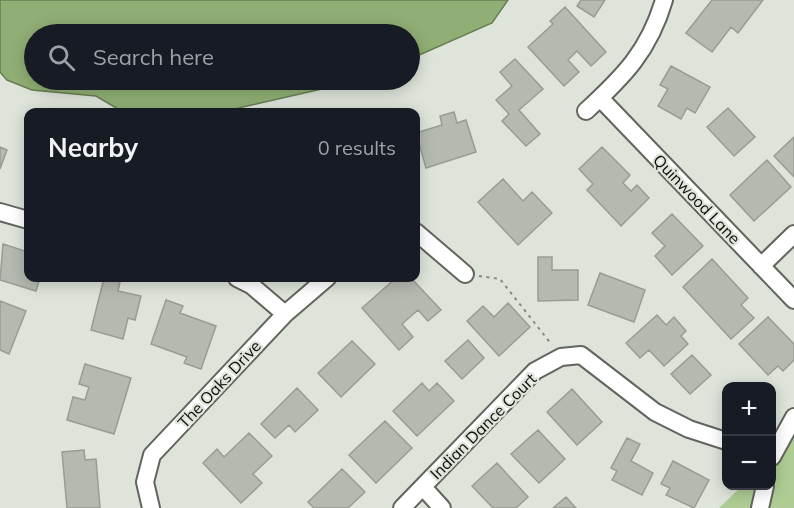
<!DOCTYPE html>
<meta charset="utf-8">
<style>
body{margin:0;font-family:Mulish,sans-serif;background:#242831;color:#f1f3f6}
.controls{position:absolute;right:18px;bottom:18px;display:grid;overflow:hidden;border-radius:12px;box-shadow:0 3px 15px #0003}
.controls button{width:54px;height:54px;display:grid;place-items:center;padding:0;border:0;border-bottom:2px solid #363941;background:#171b24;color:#f1f3f6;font:30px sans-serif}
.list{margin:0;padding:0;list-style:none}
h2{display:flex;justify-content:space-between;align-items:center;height:78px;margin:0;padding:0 24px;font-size:26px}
h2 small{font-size:20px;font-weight:400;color:#9ea1a6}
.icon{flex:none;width:33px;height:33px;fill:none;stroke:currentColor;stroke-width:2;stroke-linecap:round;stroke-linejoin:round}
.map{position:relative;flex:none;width:794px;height:508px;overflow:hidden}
.search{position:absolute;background:#171b24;box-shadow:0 3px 15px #0003;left:24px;top:24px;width:396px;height:66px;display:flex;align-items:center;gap:15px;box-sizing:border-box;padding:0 21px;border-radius:33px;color:#9ea1a6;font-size:22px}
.panel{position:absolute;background:#171b24;box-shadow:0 3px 15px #0003;left:24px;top:108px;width:396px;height:174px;border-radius:12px}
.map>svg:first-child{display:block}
.green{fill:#aecc94}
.water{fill:#90af74;stroke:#687e54;stroke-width:1.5}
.building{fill:#b5bab1;stroke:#989d94;stroke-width:1.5}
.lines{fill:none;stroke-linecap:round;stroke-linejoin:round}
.minor-casing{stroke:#61655d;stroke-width:20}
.path{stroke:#858982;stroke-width:2;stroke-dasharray:3 4.5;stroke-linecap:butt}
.minor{stroke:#fff;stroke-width:16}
.labels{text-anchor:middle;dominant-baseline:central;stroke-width:4.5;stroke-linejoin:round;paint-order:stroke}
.street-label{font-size:16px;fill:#0b0c09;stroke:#dee4da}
</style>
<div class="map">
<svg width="794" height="508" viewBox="0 0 794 508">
<rect width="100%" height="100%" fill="#dee4da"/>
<path class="green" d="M 794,436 L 794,508 L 719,508 L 742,486 L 772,486 L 772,458 Z"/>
<path class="water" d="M 0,0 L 508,0 L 492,23 L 410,59 L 410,34 L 34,34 L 34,80 L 361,80 L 221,112 L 123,112 L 96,96 L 32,90 L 7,80 L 0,72 Z"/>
<path class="building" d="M 581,0 L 605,0 L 594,17 L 577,6 Z
M 712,0 L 763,0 L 738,33 L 731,27 L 712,52 L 686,33 Z
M 565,7 L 606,52 L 591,66 L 577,51 L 568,60 L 579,72 L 564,86 L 528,47 L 553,24 L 550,21 Z
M 515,59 L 543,89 L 519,110 L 540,134 L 526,146 L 502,121 L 509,114 L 496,100 L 512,86 L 500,72 Z
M 671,66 L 710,87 L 695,113 L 687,108 L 681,119 L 658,106 L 668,89 L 660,85 Z
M 728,108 L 755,137 L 734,156 L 707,127 Z
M 454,112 L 457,123 L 466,120 L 476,152 L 426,168 L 416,133 L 442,125 L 440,116 Z
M 794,137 L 794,177 L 774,156 Z
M 0,147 L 7,150 L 0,169 Z
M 602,147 L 630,175 L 623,183 L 631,191 L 637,185 L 649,198 L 621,226 L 587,190 L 593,184 L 579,169 Z
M 767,160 L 791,187 L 754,221 L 730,195 Z
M 503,179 L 523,201 L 532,192 L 552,213 L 518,245 L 478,202 Z
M 672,214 L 703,246 L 672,275 L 655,256 L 665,246 L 652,233 Z
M 3,244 L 28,252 L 28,278 L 40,278 L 36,291 L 0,280 Z
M 538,257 L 552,257 L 552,270 L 578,270 L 578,300 L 538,301 Z
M 712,259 L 748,298 L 741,305 L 754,318 L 731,339 L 683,287 Z
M 600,273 L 645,290 L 634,322 L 588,305 Z
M 104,278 L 120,282 L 118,291 L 141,296 L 135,320 L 128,318 L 123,339 L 91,330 Z
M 396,278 L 411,278 L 441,310 L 428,321 L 418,310 L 402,324 L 413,337 L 399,350 L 362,308 Z
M 166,300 L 183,306 L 180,313 L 216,326 L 201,369 L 184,363 L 187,357 L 151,344 Z
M 0,301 L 26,311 L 9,354 L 0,350 Z
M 508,303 L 530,327 L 499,356 L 467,321 L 483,306 L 494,317 Z
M 657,315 L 666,325 L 674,317 L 686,331 L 681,336 L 688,344 L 664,366 L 649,350 L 640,358 L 626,343 Z
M 768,317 L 794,344 L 794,360 L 783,371 L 778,366 L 768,375 L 739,344 Z
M 468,340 L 484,358 L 462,379 L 445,361 Z
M 352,341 L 375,364 L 341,397 L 318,373 Z
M 692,355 L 711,375 L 690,394 L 671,374 Z
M 85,364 L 131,378 L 114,434 L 67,420 L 73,397 L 85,400 L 89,387 L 79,384 Z
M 422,383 L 429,391 L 437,383 L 454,401 L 417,436 L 393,411 Z
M 297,388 L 318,410 L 295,432 L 289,425 L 275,438 L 261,424 Z
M 572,389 L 602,422 L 577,445 L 547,412 Z
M 385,421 L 412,448 L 376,483 L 349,455 Z
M 538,430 L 565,459 L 539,483 L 511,454 Z
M 249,433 L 272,456 L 253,474 L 262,483 L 241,503 L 203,463 L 217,449 L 224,457 Z
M 627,438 L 640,444 L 631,461 L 653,473 L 642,495 L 612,480 L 617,471 L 611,468 Z
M 84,450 L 85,460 L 96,459 L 100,508 L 67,508 L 62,452 Z
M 673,461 L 709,480 L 694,508 L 666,495 L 670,488 L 661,484 Z
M 497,463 L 528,497 L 516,508 L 493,508 L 472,486 Z
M 342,469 L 365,492 L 348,508 L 314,508 L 308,502 Z
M 566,497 L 576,508 L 553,508 Z"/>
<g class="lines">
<defs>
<path id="minor" d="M 600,98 L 794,300
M 586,111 C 624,76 649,51 664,0
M 0,212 L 28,220
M 416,232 L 465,274
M 761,266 L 794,234
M 237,278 L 251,285 L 285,314
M 772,457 L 794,417
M 423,487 L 442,508
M 151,508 L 145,482 L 152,455 L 285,314 L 327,278
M 402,508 L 535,371 L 561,357 L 581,355 L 655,412 L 689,429 L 726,441
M 760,508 L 765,486"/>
</defs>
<use href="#minor" class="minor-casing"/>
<path class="path" d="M 479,276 L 500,279 L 552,345"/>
<use href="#minor" class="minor"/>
</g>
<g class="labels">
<g class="street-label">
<text transform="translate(697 199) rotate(46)">Quinwood Lane</text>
<text transform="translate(219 384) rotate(-47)">The Oaks Drive</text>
<text transform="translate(483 426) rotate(-45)">Indian Dance Court</text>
</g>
</g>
</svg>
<div class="controls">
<button>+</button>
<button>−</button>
</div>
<div class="search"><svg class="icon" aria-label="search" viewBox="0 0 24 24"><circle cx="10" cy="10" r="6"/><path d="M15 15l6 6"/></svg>Search here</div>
<section class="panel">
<h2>Nearby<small>0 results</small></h2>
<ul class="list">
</ul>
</section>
</div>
